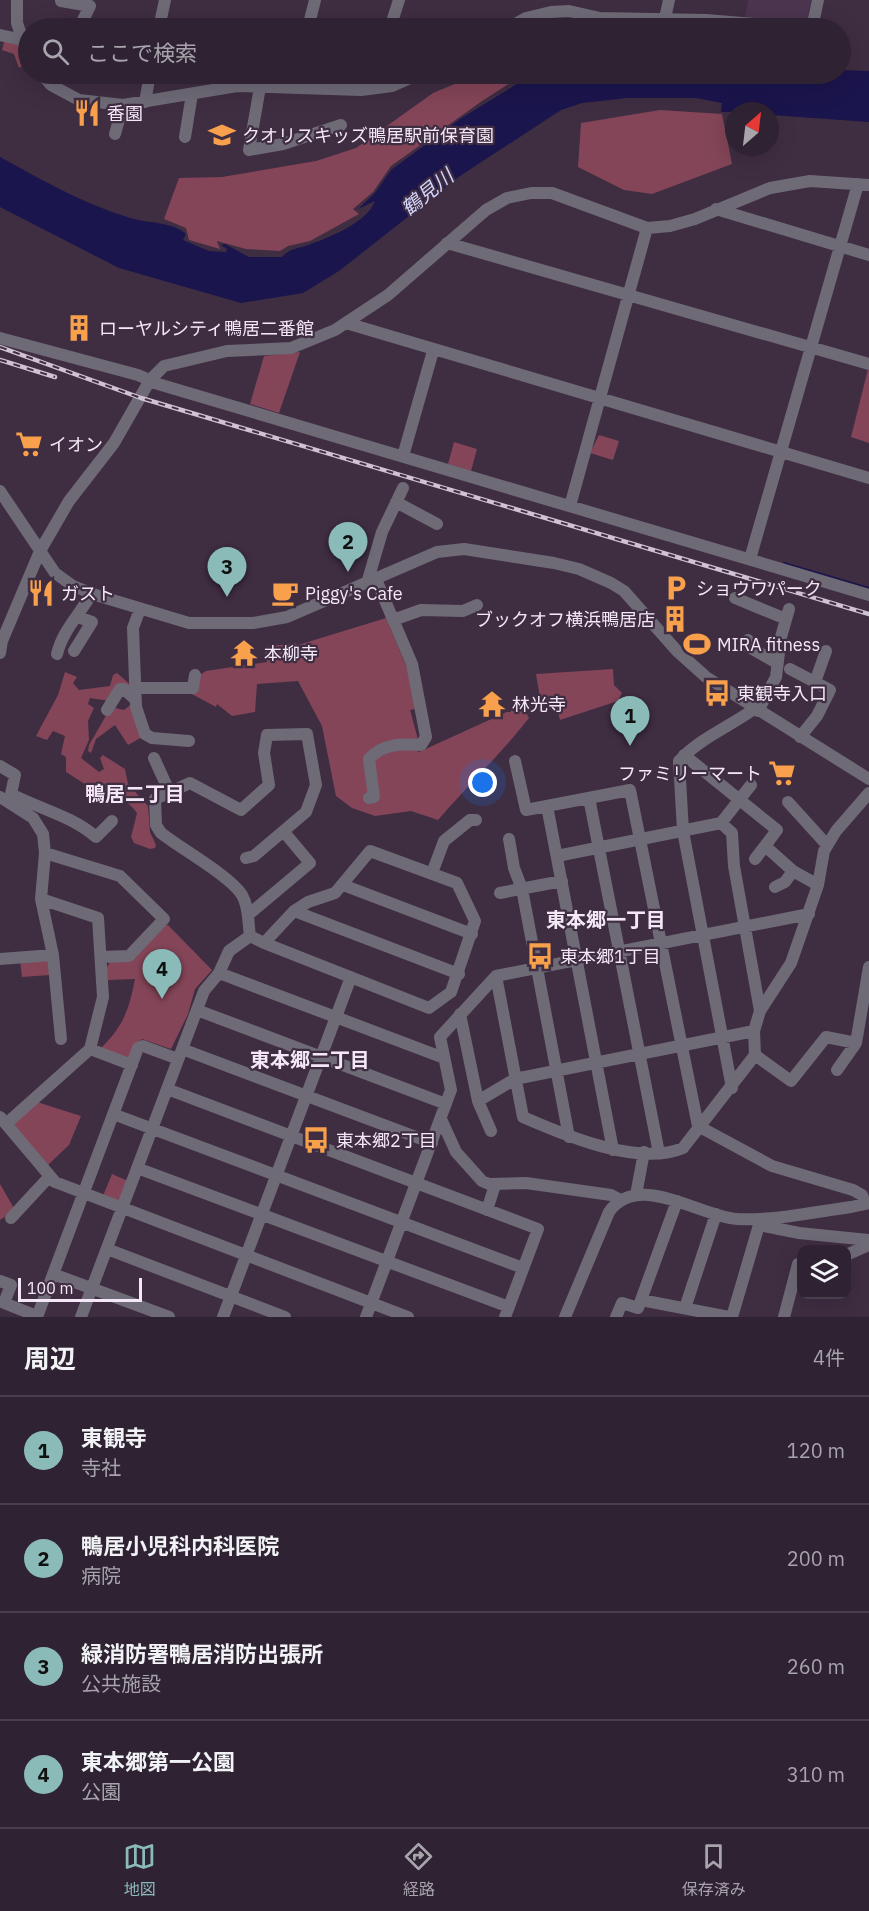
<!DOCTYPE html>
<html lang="ja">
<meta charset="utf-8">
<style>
body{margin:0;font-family:"IBM Plex Sans","Noto Sans JP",sans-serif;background:#3b2f3e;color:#f1f3f6}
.controls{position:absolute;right:18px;bottom:18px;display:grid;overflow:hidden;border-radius:12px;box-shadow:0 6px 24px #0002}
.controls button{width:54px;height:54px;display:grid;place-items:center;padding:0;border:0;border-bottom:2px solid #4a3f4d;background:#2f2232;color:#f1f3f6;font:30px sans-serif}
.compass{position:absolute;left:725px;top:102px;width:54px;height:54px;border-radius:50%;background:#2f2232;box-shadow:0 6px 24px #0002;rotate:28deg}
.scale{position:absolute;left:18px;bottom:15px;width:124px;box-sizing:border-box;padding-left:6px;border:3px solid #f4e8f6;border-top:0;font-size:16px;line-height:21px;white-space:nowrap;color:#f4e8f6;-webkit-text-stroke:4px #3f2d42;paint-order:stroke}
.you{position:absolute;left:483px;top:783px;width:21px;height:21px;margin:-15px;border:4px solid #fff;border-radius:50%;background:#1a73e8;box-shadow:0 0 0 9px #1a73e833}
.badge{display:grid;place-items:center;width:39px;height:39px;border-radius:50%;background:#8bbbb9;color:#111;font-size:20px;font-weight:700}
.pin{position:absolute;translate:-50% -50px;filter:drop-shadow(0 2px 3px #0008)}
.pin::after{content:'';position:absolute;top:32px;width:21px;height:18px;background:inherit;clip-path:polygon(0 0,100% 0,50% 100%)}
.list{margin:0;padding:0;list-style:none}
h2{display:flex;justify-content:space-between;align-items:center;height:78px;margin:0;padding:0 24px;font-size:26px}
h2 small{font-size:20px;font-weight:400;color:#a7a4ac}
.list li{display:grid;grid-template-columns:39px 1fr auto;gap:18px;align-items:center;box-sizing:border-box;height:108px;padding:0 24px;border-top:2px solid #4a3f4d}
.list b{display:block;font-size:22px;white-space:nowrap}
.list p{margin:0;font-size:20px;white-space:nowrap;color:#a7a4ac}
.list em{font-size:20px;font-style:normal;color:#a7a4ac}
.icon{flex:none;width:33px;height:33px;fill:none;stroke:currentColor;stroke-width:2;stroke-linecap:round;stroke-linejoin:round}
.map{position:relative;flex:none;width:869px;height:1317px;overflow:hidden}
.search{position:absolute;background:#2f2232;box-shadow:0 6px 24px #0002;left:18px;right:18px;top:18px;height:66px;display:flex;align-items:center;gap:15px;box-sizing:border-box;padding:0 21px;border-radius:33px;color:#a7a4ac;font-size:22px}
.sheet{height:510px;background:#2f2232}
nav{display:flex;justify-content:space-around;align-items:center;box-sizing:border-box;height:84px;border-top:2px solid #4a3f4d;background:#2f2232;font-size:16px;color:#a7a4ac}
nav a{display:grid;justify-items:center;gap:3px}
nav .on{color:#8bbbb9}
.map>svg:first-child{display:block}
.built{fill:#4b354f}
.green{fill:#844558}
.water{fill:#1b154d}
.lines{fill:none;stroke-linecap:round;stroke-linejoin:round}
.stream{stroke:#1b154d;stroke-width:2}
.minor{stroke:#6e6a76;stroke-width:12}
.rail-casing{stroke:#cfc2d2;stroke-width:4.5}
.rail{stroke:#3f2d42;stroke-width:2;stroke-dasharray:7;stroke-linecap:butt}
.labels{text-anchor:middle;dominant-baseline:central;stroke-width:4.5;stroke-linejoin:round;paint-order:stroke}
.poi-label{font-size:18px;fill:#f4e8f6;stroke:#3f2d42;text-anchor:start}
.water-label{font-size:20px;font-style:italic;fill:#d3d6fc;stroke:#3f2d42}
.neighbourhood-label{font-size:20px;font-weight:bold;fill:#f4e8f6;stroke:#3f2d42}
</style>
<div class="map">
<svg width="869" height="1317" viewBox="0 0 869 1317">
<rect width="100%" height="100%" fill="#3f2d42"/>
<path class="built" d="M 748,0 L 811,0 L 806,26 L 745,18 Z"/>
<path class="green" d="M 5,39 L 20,42 L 28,62 L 19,68 L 14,54 L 2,50 Z
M 479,74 L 530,74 L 516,79 L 482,101 L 391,166 L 373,192 L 353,209 L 359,214 L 310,241 L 288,246 L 280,251 L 246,249 L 217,241 L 220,249 L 189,240 L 186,228 L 164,219 L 179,178 L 222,177 L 316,161 L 356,148 L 433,93 Z
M 660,110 L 722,114 L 732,164 L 652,194 L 624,190 L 578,167 L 581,123 Z
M 300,352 L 279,413 L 250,404 L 264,356 Z
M 868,369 L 869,370 L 869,443 L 851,437 Z
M 599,435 L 619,441 L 613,460 L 590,453 Z
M 454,442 L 477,449 L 471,471 L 448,464 Z
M 386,618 L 407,668 L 419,708 L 410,710 L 419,743 L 412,748 L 419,752 L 522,705 L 529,718 C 501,754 468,785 438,820 L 411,811 L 375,816 L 352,808 L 336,796 L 322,726 L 298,681 L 257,684 L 255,712 L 232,716 L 217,704 L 216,707 L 188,692 L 198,676 L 206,671 L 267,662 L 264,647 L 295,643 L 298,645 Z
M 613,669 L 614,685 L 622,693 L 618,701 L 560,720 L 557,709 L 542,710 L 536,674 Z
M 65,672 L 77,677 L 73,683 L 79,690 L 110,686 L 113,675 L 117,673 L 132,686 L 110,701 L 90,698 L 88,704 L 94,708 L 88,721 L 89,740 L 81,758 L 99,772 L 104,769 L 100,758 L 103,755 L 125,769 L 128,784 L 148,806 L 150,832 L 156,845 L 155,848 L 150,849 L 134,843 L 131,837 L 137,813 C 132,806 122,796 113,797 L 108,806 L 101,800 L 102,795 L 66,772 L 66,757 L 61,754 L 65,736 L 53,731 L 47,740 L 36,736 L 58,695 Z
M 133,703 L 144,736 L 128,745 L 115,725 L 96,739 L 91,753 L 88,751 L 89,745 L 111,707 L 124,710 Z
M 168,925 L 212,970 L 195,989 L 188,1014 L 171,1049 L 142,1039 L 135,1045 L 127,1061 L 100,1049 C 123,1027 129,1010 135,979 L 108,980 L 106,969 L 111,960 L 130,958 L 161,926 Z
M 49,958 L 50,975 L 22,977 L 20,960 Z
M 37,1102 L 81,1116 L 69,1145 L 48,1165 L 12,1125 Z
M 112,1174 L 128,1181 L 122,1200 L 117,1202 L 103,1196 Z
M 0,1184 L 15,1210 L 0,1220 Z"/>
<path class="water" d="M 841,70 L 869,71 L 869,122 L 770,115 L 770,111 L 721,112 L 722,103 L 696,98 L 627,98 L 582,103 L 561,110 L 460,176 L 339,271 L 303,293 L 241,303 L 119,268 L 0,207 L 0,157 C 44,181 89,207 138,220 C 153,223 174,223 186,234 L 183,240 L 209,251 L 226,252 L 227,249 L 221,245 L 225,244 L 249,257 L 282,257 C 290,248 298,249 308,245 C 328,238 367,223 375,201 L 358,209 L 375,193 L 391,170 L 460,119 L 520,82 L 544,74 L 840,74 Z"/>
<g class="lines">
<path class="stream" d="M 784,563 L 869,588"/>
<path class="minor" d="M 17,0 L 17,23 L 28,56
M 61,1 L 90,6 L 79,28
M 665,18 L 669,0
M 159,28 L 165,0
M 308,28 L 315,0
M 390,28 L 399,0
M 508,28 L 526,18 L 551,12 L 569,11 L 600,18 L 706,20 L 801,28
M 812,28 L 818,0
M 0,35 L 23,40
M 42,74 L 51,85 L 79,100 L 123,105 L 237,86 L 361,90 L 392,86 L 419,74
M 296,86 L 299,74
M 260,87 L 249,150 L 283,144 L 341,125
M 371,88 L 375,74
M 145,102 L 150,74
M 115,134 L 123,105
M 185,137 L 192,94
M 716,209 L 869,255
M 447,243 L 869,364
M 346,323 L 869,478
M 0,338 L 138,375 L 158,384 L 869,595
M 403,456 L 433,351
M 0,491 L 55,573 L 73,586 L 99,596 L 189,623 L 253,623 L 287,617 L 437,552 L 464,549 L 554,563 L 579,569 L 611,583 L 624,591 L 677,651 L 706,677 L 869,779
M 396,502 L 437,524
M 570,506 L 647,228
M 750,559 L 858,184
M 368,580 L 382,532 L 403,488
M 735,598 L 786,619
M 140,609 L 133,628 L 136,707 L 145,734 L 152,738 L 189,741
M 393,620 L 421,610 L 463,611 L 477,605
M 748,640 L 749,647 L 777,663
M 74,651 L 92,622 L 78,617
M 0,653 L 2,641 L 40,551 L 69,501 L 114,443 L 150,380 L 164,366 L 227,351 L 291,348 L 335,330 L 388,295 L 486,210 L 507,198 L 531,193 L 552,193 L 647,228 L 670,226 L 695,219 L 770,188 L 810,181 L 869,185
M 57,654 C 63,630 80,614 92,593
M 790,669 L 830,690 L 817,716 L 800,737
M 815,682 L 826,651
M 136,688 L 193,688 L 195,675
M 107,710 L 120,689 L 124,689 L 136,700
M 758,711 L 776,677 L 781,637 L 789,609
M 684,755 L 777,830 L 765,846 L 793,871 L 818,885
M 154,758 L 169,791
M 515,761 L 526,810 L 630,790 L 698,1126 L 772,1166 L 853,1190 L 862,1195 L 865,1204
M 0,766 L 15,775 L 11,794 C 40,809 72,816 96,837 L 112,821
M 0,797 L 33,818 L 43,834 L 45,853 L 41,899 L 53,955 L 61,1039
M 369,798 L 374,797 L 369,759 C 383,743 402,744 421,745 L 426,737 L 412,664 L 375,577
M 589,798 L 659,1153
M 788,802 L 827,845
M 547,806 L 613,1150
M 721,823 L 751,785
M 509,839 L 514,868 L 522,889 L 569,1137
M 45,853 L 120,876 L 164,919 L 129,956 L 102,957
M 557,856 L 721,823 L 732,833 L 734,866 L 760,1011
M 755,859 L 765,846
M 432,873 L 444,841 L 470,820 L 476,820
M 343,885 L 472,934
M 775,887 L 785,882 L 793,871
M 500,893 L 562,881
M 294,911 L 459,974
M 248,915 L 310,863 L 284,832
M 250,936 L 264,943 L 429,1008 L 451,992 L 475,921 L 457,883 L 370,851 L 335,893 L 308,902 L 294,911 L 264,943
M 0,959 L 53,955
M 219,973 L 444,1058
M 496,976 L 523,1117 C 564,1135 639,1167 683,1148 L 755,1055 L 754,1031 L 760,1011 L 791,963 L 818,885 L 824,851 L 836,831 L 869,793
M 197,1010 L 446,1104
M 460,1014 L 478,1101 L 491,1131
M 90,1049 L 132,1065
M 182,1049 L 432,1143
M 755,1055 L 791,1081 L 826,1037 L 856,1043
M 837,1070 L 856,1043 L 869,967
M 732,1088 L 683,831 L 679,761 C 700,738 729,727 754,709
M 167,1089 L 538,1229 L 505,1317
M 478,1101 L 515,1079 L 754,1031
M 113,1114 L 523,1268
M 0,1117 L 55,1182 L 408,1317
M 441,1119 L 456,1152 L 482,1181 L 489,1184 L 526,1183 L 611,1195 L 619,1199
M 6,1124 L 90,1049 L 103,997 L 98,918 L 41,899
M 137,1168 L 509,1307
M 636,1195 L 644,1152
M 487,1210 L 495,1185
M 11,1218 L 50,1176
M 759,1225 L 799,1233 L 869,1240
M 107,1249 L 285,1317
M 846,1255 L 869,1245
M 53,1274 L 169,1317
M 0,1281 L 11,1285 L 4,1303 L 37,1316
M 641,1300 L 677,1201
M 685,1308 L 716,1214
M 37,1317 L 138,1048 L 143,1046 L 178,1059
M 81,1317 L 204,991 L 219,973 L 229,951 L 250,936 C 248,922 249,907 242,895 C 230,876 180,848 161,833 L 156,825 L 155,799 L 190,783 L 241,810 L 269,785 L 264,753 L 267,735 L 307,734 L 316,785 L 306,812 L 254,856 L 246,858
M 223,1317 L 351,977
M 366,1317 L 451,1090 L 440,1037 L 496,976 L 809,914
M 565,1317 L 609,1212 C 638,1171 699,1216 737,1219 C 774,1221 814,1212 851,1207 L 869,1203
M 616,1317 L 622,1303 L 638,1308 L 641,1300 L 729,1317
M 732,1317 L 759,1225 L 757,1220
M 784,1317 L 798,1264 L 802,1263"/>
<defs>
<path id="rail" d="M 0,347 L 141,398 L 869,614
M 0,360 L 55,377"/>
</defs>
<use href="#rail" class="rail-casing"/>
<use href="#rail" class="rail"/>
</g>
<defs>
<symbol id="restaurant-bare" viewBox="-9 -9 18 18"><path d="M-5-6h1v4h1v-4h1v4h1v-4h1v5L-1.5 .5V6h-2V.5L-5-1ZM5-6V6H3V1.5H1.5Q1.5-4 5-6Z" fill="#f8a04b" stroke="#3f2d42" stroke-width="2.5" paint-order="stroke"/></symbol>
<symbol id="school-bare" viewBox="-9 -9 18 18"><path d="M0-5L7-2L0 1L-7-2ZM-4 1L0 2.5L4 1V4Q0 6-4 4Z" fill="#f8a04b" stroke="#3f2d42" stroke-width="2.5" paint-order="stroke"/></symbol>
<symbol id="building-bare" viewBox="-9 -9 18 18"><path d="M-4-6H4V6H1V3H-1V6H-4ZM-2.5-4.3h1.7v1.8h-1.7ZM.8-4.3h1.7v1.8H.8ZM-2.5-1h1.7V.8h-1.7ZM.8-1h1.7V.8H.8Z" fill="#f8a04b" stroke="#3f2d42" stroke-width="2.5" paint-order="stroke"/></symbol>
<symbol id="supermarket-bare" viewBox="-9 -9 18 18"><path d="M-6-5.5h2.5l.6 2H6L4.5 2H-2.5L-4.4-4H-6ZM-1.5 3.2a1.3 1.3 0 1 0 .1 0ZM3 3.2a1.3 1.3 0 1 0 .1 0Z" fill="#f8a04b" stroke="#3f2d42" stroke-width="2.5" paint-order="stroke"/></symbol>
<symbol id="parking-bare" viewBox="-9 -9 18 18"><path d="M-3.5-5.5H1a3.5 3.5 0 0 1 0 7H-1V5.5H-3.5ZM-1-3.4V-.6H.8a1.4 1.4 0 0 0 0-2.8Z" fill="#f8a04b" stroke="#3f2d42" stroke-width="2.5" paint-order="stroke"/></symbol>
<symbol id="cafe-bare" viewBox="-9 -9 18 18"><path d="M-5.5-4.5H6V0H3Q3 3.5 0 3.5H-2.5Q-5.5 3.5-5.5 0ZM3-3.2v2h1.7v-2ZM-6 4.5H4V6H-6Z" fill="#f8a04b" stroke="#3f2d42" stroke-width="2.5" paint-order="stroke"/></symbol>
<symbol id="stadium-bare" viewBox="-9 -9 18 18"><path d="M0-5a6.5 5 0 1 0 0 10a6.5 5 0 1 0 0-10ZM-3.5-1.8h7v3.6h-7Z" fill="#f8a04b" stroke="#3f2d42" stroke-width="2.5" paint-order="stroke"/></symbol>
<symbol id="temple-bare" viewBox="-9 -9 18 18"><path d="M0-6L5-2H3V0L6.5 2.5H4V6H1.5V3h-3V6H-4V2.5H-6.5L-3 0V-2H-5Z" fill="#f8a04b" stroke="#3f2d42" stroke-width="2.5" paint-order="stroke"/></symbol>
<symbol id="bus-bare" viewBox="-9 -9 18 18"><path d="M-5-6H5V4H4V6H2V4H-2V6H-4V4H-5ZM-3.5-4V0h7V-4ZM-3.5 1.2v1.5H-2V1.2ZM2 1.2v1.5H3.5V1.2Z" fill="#f8a04b" stroke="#3f2d42" stroke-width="2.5" paint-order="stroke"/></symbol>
</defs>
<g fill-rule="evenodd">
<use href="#restaurant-bare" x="68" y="94" width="38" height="38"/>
<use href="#school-bare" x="203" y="116" width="38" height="38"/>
<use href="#building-bare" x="60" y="309" width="38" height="38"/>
<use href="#supermarket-bare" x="10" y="425" width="38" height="38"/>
<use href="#parking-bare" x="657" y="569" width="38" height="38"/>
<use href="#restaurant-bare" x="22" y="574" width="38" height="38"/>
<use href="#cafe-bare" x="266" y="574" width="38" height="38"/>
<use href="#building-bare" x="656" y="600" width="38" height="38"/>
<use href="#stadium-bare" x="678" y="625" width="38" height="38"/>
<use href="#temple-bare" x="225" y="634" width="38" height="38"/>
<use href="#bus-bare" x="698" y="674" width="38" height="38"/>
<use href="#temple-bare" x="473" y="685" width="38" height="38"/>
<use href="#supermarket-bare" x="763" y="754" width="38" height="38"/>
<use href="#bus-bare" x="521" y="937" width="38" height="38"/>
<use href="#bus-bare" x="297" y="1121" width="38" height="38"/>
</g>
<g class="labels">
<g class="poi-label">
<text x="107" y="113">香園</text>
<text x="242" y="135">クオリスキッズ鴨居駅前保育園</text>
<text x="99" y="328">ローヤルシティ鴨居二番館</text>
<text x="49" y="444">イオン</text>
<text x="696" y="588">ショウワパーク</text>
<text x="61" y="593">ガスト</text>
<text x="305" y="593">Piggy's Cafe</text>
<text x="655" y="619" text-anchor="end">ブックオフ横浜鴨居店</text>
<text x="717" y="644">MIRA fitness</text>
<text x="264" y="653">本柳寺</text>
<text x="737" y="693">東観寺入口</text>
<text x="512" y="704">林光寺</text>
<text x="762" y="773" text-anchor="end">ファミリーマート</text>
<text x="560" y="956">東本郷1丁目</text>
<text x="336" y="1140">東本郷2丁目</text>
</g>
<g class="water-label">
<text transform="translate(427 192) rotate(-39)">鶴見川</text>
</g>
<g class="neighbourhood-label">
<text x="135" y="793">鴨居二丁目</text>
<text x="606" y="919">東本郷一丁目</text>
<text x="310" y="1059">東本郷二丁目</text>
</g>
</g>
</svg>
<div class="controls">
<button><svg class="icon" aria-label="layers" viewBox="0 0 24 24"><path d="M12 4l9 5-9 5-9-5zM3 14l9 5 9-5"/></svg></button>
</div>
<svg class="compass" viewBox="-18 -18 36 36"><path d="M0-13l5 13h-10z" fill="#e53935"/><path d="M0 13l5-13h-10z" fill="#a7a4ac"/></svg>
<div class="scale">100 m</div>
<div class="you"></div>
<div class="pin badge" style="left:630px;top:746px">1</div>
<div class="pin badge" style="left:348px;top:572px">2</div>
<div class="pin badge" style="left:227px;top:597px">3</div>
<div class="pin badge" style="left:162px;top:999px">4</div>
<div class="search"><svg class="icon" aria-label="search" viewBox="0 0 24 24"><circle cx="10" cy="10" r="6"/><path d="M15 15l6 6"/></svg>ここで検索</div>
</div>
<section class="sheet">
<h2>周辺<small>4件</small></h2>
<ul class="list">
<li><span class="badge">1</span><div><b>東観寺</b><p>寺社</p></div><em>120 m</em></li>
<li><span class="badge">2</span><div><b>鴨居小児科内科医院</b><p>病院</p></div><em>200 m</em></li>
<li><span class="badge">3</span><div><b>緑消防署鴨居消防出張所</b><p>公共施設</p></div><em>260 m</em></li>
<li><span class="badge">4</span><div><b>東本郷第一公園</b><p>公園</p></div><em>310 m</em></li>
</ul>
</section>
<nav>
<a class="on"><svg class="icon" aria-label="map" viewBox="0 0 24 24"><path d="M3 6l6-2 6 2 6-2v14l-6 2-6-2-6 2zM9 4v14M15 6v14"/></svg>地図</a>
<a><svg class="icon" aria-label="directions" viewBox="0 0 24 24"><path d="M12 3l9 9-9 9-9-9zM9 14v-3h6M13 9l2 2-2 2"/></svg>経路</a>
<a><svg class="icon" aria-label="saved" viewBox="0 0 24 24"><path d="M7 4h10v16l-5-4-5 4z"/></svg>保存済み</a>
</nav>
